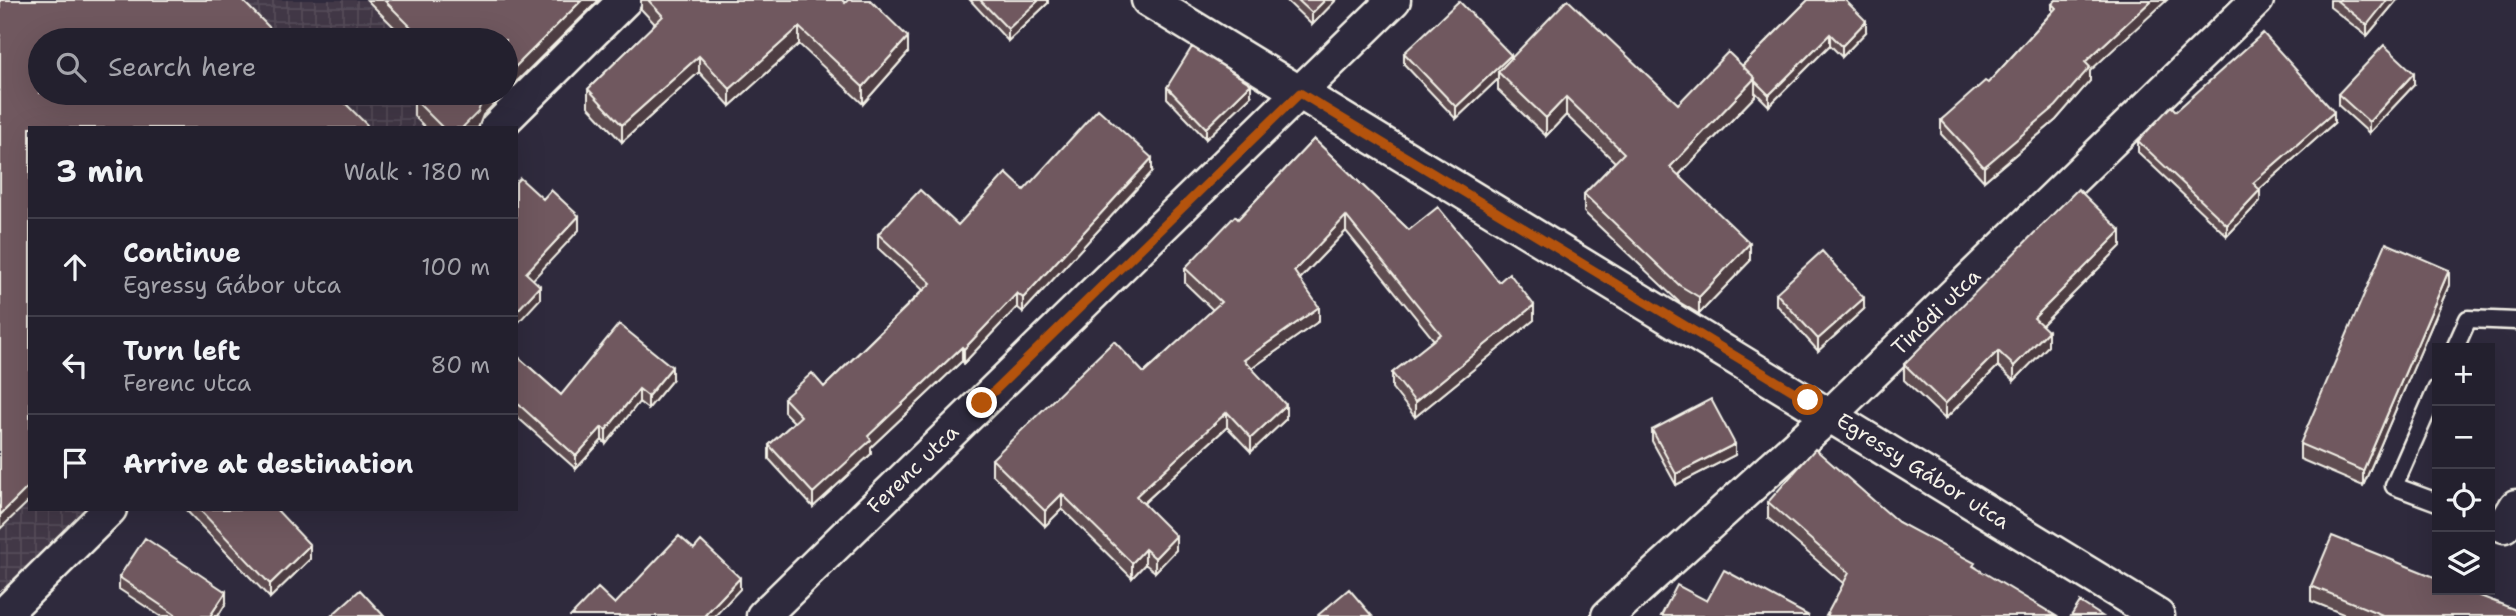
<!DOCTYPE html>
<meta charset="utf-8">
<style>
body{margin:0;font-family:"Shantell Sans",sans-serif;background:#2f2d3a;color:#f1f3f6}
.controls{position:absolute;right:21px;bottom:21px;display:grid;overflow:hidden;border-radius:0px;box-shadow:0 7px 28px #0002}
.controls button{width:63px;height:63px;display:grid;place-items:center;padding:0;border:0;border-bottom:2px solid #403e4a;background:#23202e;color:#f1f3f6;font:35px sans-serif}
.stop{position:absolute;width:21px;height:21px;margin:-16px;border:5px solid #b45309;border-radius:50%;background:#fff}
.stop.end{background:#b45309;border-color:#fff;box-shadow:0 2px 7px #0008}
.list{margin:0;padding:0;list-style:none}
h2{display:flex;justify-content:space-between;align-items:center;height:91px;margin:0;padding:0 28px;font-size:30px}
h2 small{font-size:23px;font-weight:400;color:#a3a3aa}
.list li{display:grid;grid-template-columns:46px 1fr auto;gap:21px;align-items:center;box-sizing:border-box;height:98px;padding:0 28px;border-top:2px solid #403e4a}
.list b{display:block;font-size:26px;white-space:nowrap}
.list p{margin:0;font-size:23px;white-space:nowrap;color:#a3a3aa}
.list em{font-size:23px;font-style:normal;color:#a3a3aa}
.icon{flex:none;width:38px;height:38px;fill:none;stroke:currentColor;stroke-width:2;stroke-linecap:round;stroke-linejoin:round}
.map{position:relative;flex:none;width:2516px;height:616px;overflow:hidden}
.search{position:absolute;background:#23202e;box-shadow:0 7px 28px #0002;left:28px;top:28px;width:490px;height:77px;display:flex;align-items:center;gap:18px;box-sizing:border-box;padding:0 24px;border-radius:38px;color:#a3a3aa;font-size:26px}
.panel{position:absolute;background:#23202e;box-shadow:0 7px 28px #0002;left:28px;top:126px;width:490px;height:385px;border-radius:0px}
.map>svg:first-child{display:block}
.industrial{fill:url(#industrial-grid);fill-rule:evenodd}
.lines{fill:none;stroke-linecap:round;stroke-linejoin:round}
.lane-casing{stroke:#f4f1e8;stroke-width:21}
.street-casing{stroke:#f4f1e8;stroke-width:37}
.lane{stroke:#2f2a3d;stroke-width:16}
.street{stroke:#2f2a3d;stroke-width:32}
.wall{fill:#5f4d51;stroke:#f4f1e8;stroke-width:2}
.shaded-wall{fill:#4e3e42;stroke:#f4f1e8;stroke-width:2}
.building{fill:#6f595e;stroke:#f4f1e8;stroke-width:2}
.route{stroke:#b45309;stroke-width:9}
.labels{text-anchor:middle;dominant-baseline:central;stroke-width:6;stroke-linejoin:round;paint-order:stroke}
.street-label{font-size:21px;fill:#f4f1e8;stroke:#2f2a3d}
</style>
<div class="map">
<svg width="2516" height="616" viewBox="0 0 2516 616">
<defs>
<pattern id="industrial-grid" width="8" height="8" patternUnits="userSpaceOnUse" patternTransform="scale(1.75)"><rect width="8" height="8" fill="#423847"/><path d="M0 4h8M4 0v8" fill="none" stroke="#554c59"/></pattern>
</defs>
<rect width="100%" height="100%" fill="#2f2a3d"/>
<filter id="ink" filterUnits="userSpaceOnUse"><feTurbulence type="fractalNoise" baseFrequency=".0143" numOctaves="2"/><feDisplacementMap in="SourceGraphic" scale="14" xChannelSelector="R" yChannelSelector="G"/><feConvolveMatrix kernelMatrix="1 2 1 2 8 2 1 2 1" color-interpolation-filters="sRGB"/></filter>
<g filter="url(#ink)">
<path class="industrial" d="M 0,0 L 602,0 L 472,128 L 30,128 L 30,509 L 86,509 L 0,594 ZM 40,40 L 506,40 L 506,93 L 40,93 Z"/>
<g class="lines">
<defs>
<path id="lane" d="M 2455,348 L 2468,319 L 2516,321
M 2437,388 L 2394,486 L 2437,502"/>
<path id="street" d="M 1148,0 L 2158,616
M 496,128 L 625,0
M 2504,526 L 2516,506
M 2,616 L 110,509
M 763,616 L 1394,0
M 1608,616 L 1831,414 L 2257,0"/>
</defs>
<use href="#lane" class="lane-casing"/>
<use href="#street" class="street-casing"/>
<use href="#lane" class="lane"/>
<use href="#street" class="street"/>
</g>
<path class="wall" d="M 367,0 L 599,0 L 506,40 L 407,40 Z
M 641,0 L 842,0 L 908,53 L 863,104 L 799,44 L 730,106 L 699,72 L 622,142 L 588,106 L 588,89 L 655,24 L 641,9 Z
M 970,0 L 1048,0 L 1048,3 L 1008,41 Z
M 1286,0 L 1336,0 L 1312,25 Z
M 1808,0 L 1866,32 L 1842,57 L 1830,45 L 1769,106 L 1755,92 L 1755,96 L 1679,175 L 1750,261 L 1699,314 L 1679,302 L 1584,212 L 1584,194 L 1615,162 L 1566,115 L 1546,136 L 1498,90 L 1498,79 L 1456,119 L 1404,64 L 1404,53 L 1511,59 L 1678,104 L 1742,66 Z
M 2056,0 L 2090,71 L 2090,81 L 2056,120 L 1984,181 L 1941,134 L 1941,120 L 1988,83 L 2052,12 L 2052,4 Z
M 2330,0 L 2397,0 L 2367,36 L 2330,7 Z
M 2414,85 L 2369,133 L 2338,105 L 2338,94 Z
M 1167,87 L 1251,96 L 1206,139 L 1167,98 Z
M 417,93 L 505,93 L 483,115 L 478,128 L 426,128 L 414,116 L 414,99 L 419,95 Z
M 2176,111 L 2334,123 L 2260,189 L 2260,201 L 2227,236 L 2138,152 L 2138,141 Z
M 1314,139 L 1409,230 L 1499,282 L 1534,320 L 1415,417 L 1392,388 L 1392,373 L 1434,340 L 1346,231 L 1300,279 L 1319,321 L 1252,368 L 1286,419 L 1251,452 L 1227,427 L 1144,503 L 1176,550 L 1155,572 L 1145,564 L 1132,578 L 1062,509 L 1045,526 L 992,474 L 992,459 L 1144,373 L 1213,310 L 1185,283 L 1185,268 L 1238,219 Z
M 1152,172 L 1023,312 L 1017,307 L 964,363 L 962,361 L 871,447 L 871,454 L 813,507 L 769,459 L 769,445 L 794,422 L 784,412 L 784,398 L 824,387 L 923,290 L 878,248 L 878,234 L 958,225 L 1024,190 Z
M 2121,246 L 2042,325 L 2048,346 L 2014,381 L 1998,366 L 1945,419 L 1904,380 L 1904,364 Z
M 2449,285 L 2363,486 L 2300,459 L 2300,444 Z
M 1776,293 L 1864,309 L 1818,351 L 1776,304 Z
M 516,355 L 561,395 L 672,380 L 648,409 L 639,402 L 606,444 L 602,440 L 576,469 L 516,416 Z
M 1652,430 L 1735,455 L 1676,485 L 1652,441 Z
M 1768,502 L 1898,522 L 1975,567 L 1844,584 L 1768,518 Z
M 185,509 L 276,509 L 310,559 L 270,598 Z
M 119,577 L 226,603 L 218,616 L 160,616 L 119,589 Z
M 2311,586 L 2516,616 L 2348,616 L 2311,601 Z"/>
<path class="shaded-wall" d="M 582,0 L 599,0 L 506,92 L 506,76 Z
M 1039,0 L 1048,0 L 1048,3 L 1008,41 L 1008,29 Z
M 1325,0 L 1336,0 L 1312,25 L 1312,13 Z
M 2152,0 L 2167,0 L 2090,71 L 2090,81 L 2056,120 L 1984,181 L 1984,167 L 2085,62 Z
M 2387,0 L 2397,0 L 2367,36 L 2367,25 Z
M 1866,21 L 1866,32 L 1842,57 L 1842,46 Z
M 799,27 L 799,44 L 730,106 L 730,89 Z
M 1830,34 L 1830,45 L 1769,106 L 1769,95 Z
M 908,37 L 908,53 L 863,104 L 863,87 Z
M 1511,55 L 1511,66 L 1498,72 L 1498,79 L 1456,119 L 1456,107 Z
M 699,56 L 699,72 L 622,142 L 622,125 Z
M 2414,73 L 2414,85 L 2369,133 L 2369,122 Z
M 1755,78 L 1755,96 L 1670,184 L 1670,167 Z
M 1251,84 L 1251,96 L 1206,139 L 1206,128 Z
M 488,93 L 505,93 L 483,115 L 478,128 L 462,128 L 483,98 Z
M 1566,97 L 1566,115 L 1546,136 L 1546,118 Z
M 2334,112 L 2334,123 L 2253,195 L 2253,183 Z
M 1152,158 L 1152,172 L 1023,312 L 1023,298 Z
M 2260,190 L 2260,201 L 2227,236 L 2227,225 Z
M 579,216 L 579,230 L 526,287 L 526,273 Z
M 1346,216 L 1346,231 L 1294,285 L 1294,271 Z
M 2121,231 L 2121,246 L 2034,333 L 2034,318 Z
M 1750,243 L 1750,261 L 1699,314 L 1699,297 Z
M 2449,270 L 2449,285 L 2363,486 L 2363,471 Z
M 540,286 L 540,299 L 516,325 L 516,312 Z
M 1017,293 L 1017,307 L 964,363 L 964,349 Z
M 1864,298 L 1864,309 L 1818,351 L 1818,339 Z
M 1534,305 L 1534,320 L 1415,417 L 1415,402 Z
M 1319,307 L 1319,321 L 1244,374 L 1244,360 Z
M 2048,331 L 2048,346 L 2014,381 L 2014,366 Z
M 962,347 L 962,361 L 871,447 L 871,454 L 813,507 L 813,493 L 868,436 Z
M 1998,351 L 1998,366 L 1945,419 L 1945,404 Z
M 672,367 L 672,380 L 648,409 L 648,396 Z
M 639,389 L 639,402 L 606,444 L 606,430 Z
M 1286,405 L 1286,419 L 1251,452 L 1251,438 Z
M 1227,412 L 1227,427 L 1136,510 L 1136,496 Z
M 602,427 L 602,440 L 576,469 L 576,456 Z
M 1735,444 L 1735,455 L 1676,485 L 1676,474 Z
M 30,485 L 30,500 L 0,529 L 0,515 Z
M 1062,494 L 1062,509 L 1045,526 L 1045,511 Z
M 1176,536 L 1176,550 L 1155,572 L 1155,558 Z
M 310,545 L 310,559 L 270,598 L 270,584 Z
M 1145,549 L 1145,564 L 1132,578 L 1132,563 Z
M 740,578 L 740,589 L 715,616 L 704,616 Z
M 226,592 L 226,603 L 218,616 L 210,616 Z"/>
<path class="building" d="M 0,0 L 242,0 L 282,40 L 40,40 L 40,93 L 335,93 L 367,125 L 365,128 L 30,128 L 30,485 L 0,515 Z
M 384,0 L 582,0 L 506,76 L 506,40 L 420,40 L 422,38 Z
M 648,0 L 842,0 L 845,3 L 848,0 L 870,0 L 908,37 L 863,87 L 799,27 L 730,89 L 699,56 L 622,125 L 588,89 L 663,16 Z
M 980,0 L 1039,0 L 1008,29 Z
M 1298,0 L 1325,0 L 1312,13 Z
M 1567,0 L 1568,0 L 1678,104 L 1728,52 L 1755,78 L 1670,167 L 1750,243 L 1699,297 L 1679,285 L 1584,194 L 1624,153 L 1566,97 L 1546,118 L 1498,72 Z
M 1808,0 L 1845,0 L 1866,21 L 1842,46 L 1830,34 L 1769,95 L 1755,81 L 1755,78 L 1742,66 Z
M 2056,0 L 2152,0 L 2085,62 L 2090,67 L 2056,106 L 1984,167 L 1941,120 L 1985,81 L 1988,83 L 2056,8 L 2052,4 Z
M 2336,0 L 2387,0 L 2367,25 Z
M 1459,1 L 1511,55 L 1456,107 L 1404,53 Z
M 2263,33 L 2334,112 L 2253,183 L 2260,190 L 2227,225 L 2138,141 L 2171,106 L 2176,111 Z
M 2384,45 L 2414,73 L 2369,122 L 2338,94 Z
M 1192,47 L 1251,84 L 1206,128 L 1167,87 Z
M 421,93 L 488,93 L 483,98 L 478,112 L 462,128 L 443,128 L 414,99 Z
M 1098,109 L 1152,158 L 1023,298 L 1017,293 L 964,349 L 962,347 L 868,436 L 871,440 L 813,493 L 769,445 L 801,416 L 784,398 L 812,373 L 824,387 L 931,283 L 878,234 L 920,190 L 958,225 L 1006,173 L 1024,190 Z
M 1314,139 L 1409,230 L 1438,207 L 1499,282 L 1509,273 L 1534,305 L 1415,402 L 1392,373 L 1441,334 L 1346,216 L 1294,271 L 1319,307 L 1244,360 L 1286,405 L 1251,438 L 1227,412 L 1136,496 L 1176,536 L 1155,558 L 1145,549 L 1132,563 L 1062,494 L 1045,511 L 992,459 L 1114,341 L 1144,373 L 1221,302 L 1185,268 L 1235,216 L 1238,219 Z
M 520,178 L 543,199 L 551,190 L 579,216 L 526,273 L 540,286 L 516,312 L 516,182 Z
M 2078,189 L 2121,231 L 2034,318 L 2048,331 L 2014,366 L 1998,351 L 1945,404 L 1904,364 Z
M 2386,243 L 2449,270 L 2363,471 L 2300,444 Z
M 1822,251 L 1864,298 L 1818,339 L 1776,293 Z
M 619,324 L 672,367 L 648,396 L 639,389 L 606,430 L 602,427 L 576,456 L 516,402 L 516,355 L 561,395 Z
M 1711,399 L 1735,444 L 1676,474 L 1652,430 Z
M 1815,449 L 1898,522 L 1975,563 L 1973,566 L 2056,616 L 1826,616 L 1849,573 L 1768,502 Z
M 199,509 L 276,509 L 310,545 L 270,584 Z
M 679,536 L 694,549 L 701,541 L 740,578 L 704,616 L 571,616 L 598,588 L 615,604 Z
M 2332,536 L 2437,578 L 2437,590 L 2465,590 L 2516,610 L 2516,616 L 2385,616 L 2311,586 Z
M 145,538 L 226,592 L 210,616 L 177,616 L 119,577 Z
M 1724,570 L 1809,616 L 1661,616 L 1677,585 L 1707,601 Z
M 1349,589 L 1372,616 L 1319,616 L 1318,615 Z
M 360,590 L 384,616 L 331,616 Z
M 2080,602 L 2102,616 L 2071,616 Z"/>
</g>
<g class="lines" filter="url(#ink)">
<path class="route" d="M 982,403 L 1300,93 L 1808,400"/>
</g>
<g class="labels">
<g class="street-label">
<text transform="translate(1936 312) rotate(-44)">Tinódi utca</text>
<text transform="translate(913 469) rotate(-44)">Ferenc utca</text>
<text transform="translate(1923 471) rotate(32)">Egressy Gábor utca</text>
</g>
</g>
</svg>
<div class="controls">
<button>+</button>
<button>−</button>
<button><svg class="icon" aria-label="locate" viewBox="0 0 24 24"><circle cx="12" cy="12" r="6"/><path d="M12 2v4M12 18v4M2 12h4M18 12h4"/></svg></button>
<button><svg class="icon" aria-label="layers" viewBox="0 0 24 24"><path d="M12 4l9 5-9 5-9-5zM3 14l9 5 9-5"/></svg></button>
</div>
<div class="stop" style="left:1808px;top:400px"></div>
<div class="stop end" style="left:982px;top:403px"></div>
<div class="search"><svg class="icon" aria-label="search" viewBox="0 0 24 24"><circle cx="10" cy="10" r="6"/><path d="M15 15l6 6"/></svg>Search here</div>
<section class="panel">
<h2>3 min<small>Walk · 180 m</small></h2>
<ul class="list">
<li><svg class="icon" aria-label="ahead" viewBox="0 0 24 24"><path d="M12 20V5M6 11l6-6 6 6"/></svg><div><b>Continue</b><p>Egressy Gábor utca</p></div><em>100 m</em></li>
<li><svg class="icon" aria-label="left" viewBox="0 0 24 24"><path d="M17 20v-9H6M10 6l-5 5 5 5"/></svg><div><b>Turn left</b><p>Ferenc utca</p></div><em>80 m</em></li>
<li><svg class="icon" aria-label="arrive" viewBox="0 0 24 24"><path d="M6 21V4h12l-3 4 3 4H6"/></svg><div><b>Arrive at destination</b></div></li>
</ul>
</section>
</div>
